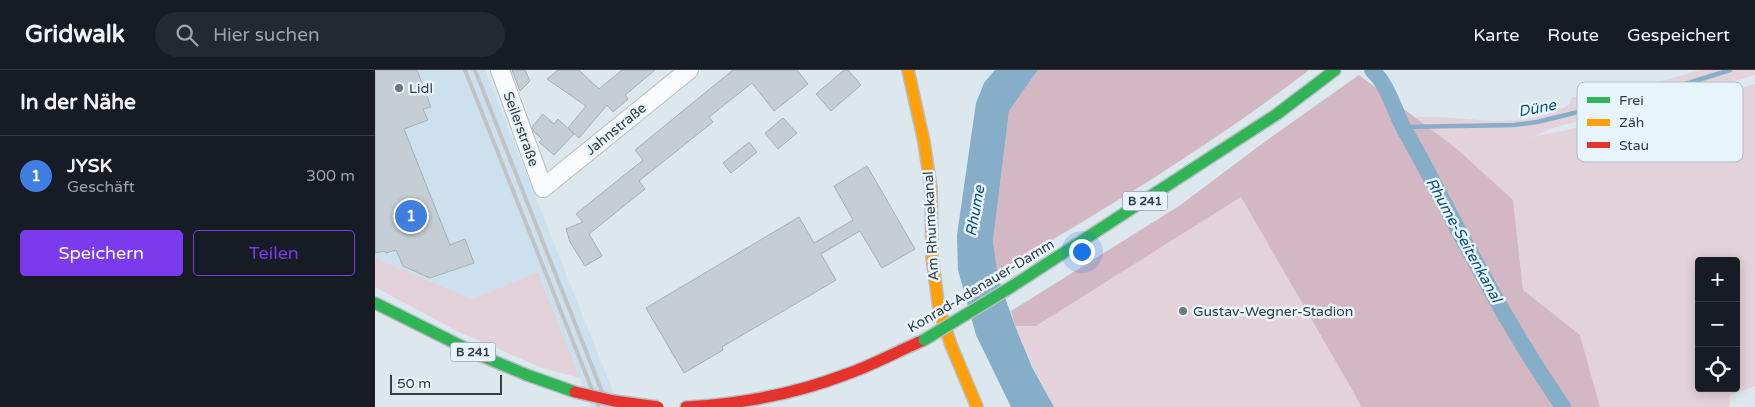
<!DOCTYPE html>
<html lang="de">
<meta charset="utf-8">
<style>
body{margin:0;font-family:"Varela Round",sans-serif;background:#242831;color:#f1f3f6}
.controls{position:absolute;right:15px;bottom:15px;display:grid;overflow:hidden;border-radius:5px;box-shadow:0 2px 12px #0003}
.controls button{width:45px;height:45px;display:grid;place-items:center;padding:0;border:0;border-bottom:1px solid #363941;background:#171b24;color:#f1f3f6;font:25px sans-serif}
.scale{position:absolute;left:15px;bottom:12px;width:112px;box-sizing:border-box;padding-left:5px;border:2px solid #353c42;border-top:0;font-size:14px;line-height:18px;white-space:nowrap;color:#353c42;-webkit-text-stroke:4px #e8f4fc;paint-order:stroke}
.you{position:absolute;left:706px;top:181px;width:18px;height:18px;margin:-12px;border:4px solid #fff;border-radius:50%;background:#1a73e8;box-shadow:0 0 0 8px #1a73e833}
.badge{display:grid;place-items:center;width:32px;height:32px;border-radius:50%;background:#7c3aed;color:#fff;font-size:16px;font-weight:700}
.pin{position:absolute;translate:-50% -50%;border:2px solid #fff;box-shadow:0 1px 5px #0006}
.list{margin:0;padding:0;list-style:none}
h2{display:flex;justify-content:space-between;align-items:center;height:65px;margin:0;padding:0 20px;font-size:21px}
h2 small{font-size:16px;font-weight:400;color:#9ea1a6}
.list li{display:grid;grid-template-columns:32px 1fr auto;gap:15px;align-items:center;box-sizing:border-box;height:80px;padding:0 20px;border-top:1px solid #363941}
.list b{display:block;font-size:19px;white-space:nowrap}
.list p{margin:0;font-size:16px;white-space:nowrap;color:#9ea1a6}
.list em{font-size:16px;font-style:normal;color:#9ea1a6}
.actions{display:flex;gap:10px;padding:15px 20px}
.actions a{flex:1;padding:11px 0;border:1px solid #7c3aed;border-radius:5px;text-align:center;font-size:18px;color:#7c3aed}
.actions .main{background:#7c3aed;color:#fff}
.icon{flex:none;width:28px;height:28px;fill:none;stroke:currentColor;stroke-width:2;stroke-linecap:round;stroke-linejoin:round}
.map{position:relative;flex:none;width:1380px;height:337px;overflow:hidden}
header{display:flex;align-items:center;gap:30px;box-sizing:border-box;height:70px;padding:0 25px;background:#171b24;border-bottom:1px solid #363941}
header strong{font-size:24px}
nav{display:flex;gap:28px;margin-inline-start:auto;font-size:18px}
.search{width:350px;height:45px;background:#242831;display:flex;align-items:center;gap:12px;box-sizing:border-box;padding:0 18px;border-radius:28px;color:#9ea1a6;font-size:19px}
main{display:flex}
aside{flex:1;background:#171b24}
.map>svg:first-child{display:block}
.built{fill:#cce0ed}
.green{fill:#e4d2da;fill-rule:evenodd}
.forest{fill:#d3b7c3}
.water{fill:#86aec8}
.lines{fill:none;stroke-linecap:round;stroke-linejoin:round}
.stream{stroke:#86aec8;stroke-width:4.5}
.canal{stroke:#86aec8;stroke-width:16}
.building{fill:#c5ced4;stroke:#a7afb5}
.street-casing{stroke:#b6bec4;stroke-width:20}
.fast-casing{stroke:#b6bec4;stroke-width:14}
.slow-casing{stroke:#b6bec4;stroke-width:14}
.jam-casing{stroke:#b6bec4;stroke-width:14}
.street{stroke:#fafbfc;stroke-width:18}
.fast{stroke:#30b455;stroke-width:11}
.slow{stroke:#ff9f0a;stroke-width:11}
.jam{stroke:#e5322d;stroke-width:11}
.rail{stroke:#c0c2c4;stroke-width:4}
.fast-bridge-casing{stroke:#b6bec4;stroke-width:14;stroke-linecap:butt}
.jam-bridge-casing{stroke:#b6bec4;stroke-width:14;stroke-linecap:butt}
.fast-bridge{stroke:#30b455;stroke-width:11}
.jam-bridge{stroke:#e5322d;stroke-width:11}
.poi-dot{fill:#6f787e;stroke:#e8f4fc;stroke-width:2}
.labels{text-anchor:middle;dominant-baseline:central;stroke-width:5;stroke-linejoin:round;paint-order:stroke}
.shield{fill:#e8f4fc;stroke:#6b737a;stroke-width:1}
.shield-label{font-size:12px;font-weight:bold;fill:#353c42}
.poi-label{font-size:14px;fill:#353c42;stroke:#e8f4fc;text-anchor:start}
.street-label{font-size:14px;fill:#353c42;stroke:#e8f4fc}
.water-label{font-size:15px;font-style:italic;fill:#0c4f72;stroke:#e8f4fc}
.key{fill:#e8f4fc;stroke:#b2bdc4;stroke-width:1}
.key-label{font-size:14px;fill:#353c42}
</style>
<header>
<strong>Gridwalk</strong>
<div class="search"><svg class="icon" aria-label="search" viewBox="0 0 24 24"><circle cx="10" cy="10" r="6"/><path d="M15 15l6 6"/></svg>Hier suchen</div>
<nav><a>Karte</a><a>Route</a><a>Gespeichert</a></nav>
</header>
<main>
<aside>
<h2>In der Nähe<small></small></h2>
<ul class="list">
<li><span class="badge" style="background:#3f7fe0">1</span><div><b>JYSK</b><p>Geschäft</p></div><em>300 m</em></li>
</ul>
<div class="actions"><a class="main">Speichern</a><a>Teilen</a></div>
</aside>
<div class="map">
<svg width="1380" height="337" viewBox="0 0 1380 337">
<rect width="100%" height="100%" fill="#dce7ee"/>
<path class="built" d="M 0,0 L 110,0 L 244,337 L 216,337 L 163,202 L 97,229 L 0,188 Z"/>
<path class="green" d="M 1325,0 L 1380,0 L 1380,5 C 1338,18 1296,30 1254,41 C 1221,48 1187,52 1157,67 L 1318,34 L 1380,14 L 1380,316 L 1355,325 L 1355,337 L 1225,337 L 1205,265 L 1148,220 L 1138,130 L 1050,61 L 1041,47 C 1095,45 1143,63 1194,35 L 1197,27 L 1239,25 ZM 1324,191 L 1361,191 L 1361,318 L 1324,318 Z
M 866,127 L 987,337 L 679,337 L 659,299 L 640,256 L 661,256 Z
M 0,188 L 97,229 L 163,202 L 205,308 L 167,298 L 84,262 L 0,217 Z"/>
<path class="forest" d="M 663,0 L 934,0 C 835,76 729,140 622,202 L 618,171 L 634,41 Z
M 984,5 L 1083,80 L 1138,130 L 1148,220 L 1205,265 L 1225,337 L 987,337 L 866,127 L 661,256 L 640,256 L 636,241 L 804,136 L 888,73 Z"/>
<path class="water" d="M 620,0 L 663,0 L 634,41 L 618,171 L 623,207 L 640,256 L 658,299 L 679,337 L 636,337 L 601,265 L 583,200 L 582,165 L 601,33 L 609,13 Z"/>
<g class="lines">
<path class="stream" d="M 1027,57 L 1139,55 L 1162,52 L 1281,23 L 1355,0"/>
<path class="canal" d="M 997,0 C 1015,17 1020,45 1033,66 C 1058,110 1080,156 1105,200 C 1130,247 1158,293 1188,337"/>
</g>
<path class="building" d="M 0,0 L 42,0 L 56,37 L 48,39 L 53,50 L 29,59 L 75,175 L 90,169 L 99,193 L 55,208 L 28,196 L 21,180 L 11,183 L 10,181 L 0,183 Z
M 137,0 L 150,0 L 155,11 L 145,21 Z
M 183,0 L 204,0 L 224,19 L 247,0 L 280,0 L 250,25 L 253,29 L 238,42 L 232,35 L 204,68 L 193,58 L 211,36 L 172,9 Z
M 358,0 L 422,0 L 433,14 L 399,41 L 377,13 L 334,47 L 338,52 L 264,111 L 270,119 L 214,164 L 227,186 L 210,196 L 195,172 L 191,159 L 208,152 L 201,144 L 268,90 L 260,80 Z
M 469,0 L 473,0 L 486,15 L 456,41 L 441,24 Z
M 168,44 L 179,54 L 183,49 L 199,64 L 179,85 L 164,72 L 167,69 L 159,62 L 157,57 Z
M 408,48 L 422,63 L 403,79 L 390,63 Z
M 374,72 L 382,82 L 356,103 L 348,93 Z
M 492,96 L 540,179 L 507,198 L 485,161 L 446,184 L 461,210 L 347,277 L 348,280 L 309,303 L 271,238 L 424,147 L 439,173 L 478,150 L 459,116 Z"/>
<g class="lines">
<defs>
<path id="street" d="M 125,0 L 168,118 L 314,0"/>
<path id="fast" d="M 636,217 L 902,44 L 960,0
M 0,233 L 102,284 L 152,305 L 200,322"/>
<path id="slow" d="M 533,0 L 549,72 L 556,118 L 557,187 L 564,239 L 576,275 L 602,337"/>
<path id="jam" d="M 311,337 C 366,334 420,324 472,304 C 498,295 523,281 549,270"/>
</defs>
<use href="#street" class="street-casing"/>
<use href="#fast" class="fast-casing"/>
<use href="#slow" class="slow-casing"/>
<use href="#jam" class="jam-casing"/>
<use href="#street" class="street"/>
<use href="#fast" class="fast"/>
<use href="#slow" class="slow"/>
<use href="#jam" class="jam"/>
<path class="rail" d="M 90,0 L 224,337
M 100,0 L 233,337"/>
<defs>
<path id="fast-bridge" d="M 549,270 L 636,217"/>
<path id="jam-bridge" d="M 200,322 L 239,331 L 283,337"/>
</defs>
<use href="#fast-bridge" class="fast-bridge-casing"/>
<use href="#jam-bridge" class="jam-bridge-casing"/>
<use href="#fast-bridge" class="fast-bridge"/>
<use href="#jam-bridge" class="jam-bridge"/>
</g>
<g class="poi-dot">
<circle cx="24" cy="18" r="5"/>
<circle cx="808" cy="241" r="5"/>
</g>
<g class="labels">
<g class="shield">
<rect x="747.5" y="121.5" width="45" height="19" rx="4"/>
<rect x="75.5" y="272.5" width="45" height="19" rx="4"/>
</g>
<g class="shield-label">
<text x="770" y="131">B 241</text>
<text x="98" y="282">B 241</text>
</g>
<g class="poi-label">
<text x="34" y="18">Lidl</text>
<text x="818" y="241">Gustav-Wegner-Stadion</text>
</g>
<g class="street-label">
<text transform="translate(146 59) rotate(70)">Seilerstraße</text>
<text transform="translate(241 59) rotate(-39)">Jahnstraße</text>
<text transform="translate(556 156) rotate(-93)">Am Rhumekanal</text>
<text transform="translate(606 216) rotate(-31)">Konrad-Adenauer-Damm</text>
</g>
<g class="water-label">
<text transform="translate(1162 38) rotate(-11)">Düne</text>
<text transform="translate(600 141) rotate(-80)">Rhume</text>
<text transform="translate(1089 170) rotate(61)">Rhume-Seitenkanal</text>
</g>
</g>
<rect x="1202" y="12" width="166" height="80" rx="8" class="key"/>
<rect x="1212" y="27" width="23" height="6" fill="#30b455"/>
<rect x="1212" y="49" width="23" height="7" fill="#ff9f0a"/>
<rect x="1212" y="72" width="23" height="6" fill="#e5322d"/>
<g class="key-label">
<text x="1244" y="35">Frei</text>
<text x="1244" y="57">Zäh</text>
<text x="1244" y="80">Stau</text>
</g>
</svg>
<div class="controls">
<button>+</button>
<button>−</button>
<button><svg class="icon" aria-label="locate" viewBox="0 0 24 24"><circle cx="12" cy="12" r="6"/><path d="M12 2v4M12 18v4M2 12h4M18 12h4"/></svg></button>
</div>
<div class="scale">50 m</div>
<div class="you"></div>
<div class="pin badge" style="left:36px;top:146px;background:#3f7fe0">1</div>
</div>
</main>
